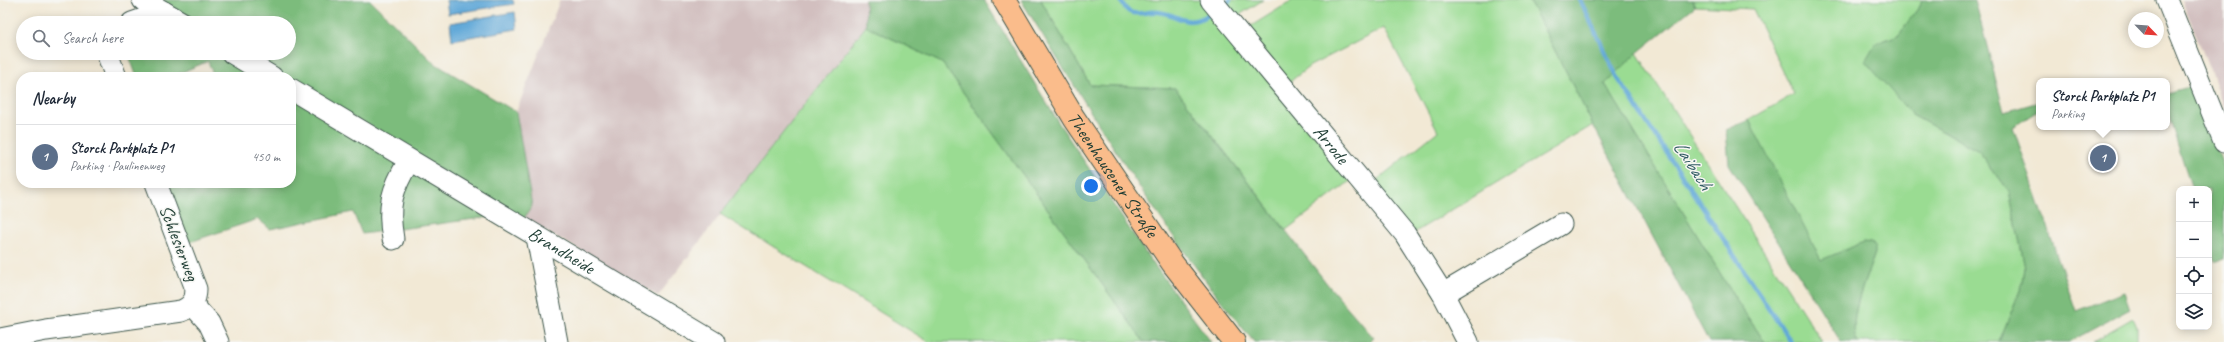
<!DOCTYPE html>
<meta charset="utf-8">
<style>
body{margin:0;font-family:Caveat,sans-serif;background:#f2f2f3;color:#1f2937}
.controls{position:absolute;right:12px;bottom:12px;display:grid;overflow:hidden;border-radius:8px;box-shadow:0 2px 10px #0003}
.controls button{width:36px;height:36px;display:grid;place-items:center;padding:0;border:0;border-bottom:1px solid #e0e1e3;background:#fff;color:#1f2937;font:20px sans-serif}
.compass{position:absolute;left:2128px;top:12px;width:36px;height:36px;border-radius:50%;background:#fff;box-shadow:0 2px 10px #0003;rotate:115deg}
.you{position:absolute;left:1091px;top:186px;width:14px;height:14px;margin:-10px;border:3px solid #fff;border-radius:50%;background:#1a73e8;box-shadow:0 0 0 6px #1a73e833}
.badge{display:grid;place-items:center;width:26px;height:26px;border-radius:50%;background:#7c3aed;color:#fff;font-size:13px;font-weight:700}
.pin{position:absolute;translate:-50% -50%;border:2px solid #fff;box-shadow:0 1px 4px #0006}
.popup{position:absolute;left:2036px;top:78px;width:134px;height:52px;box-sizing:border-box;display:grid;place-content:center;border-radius:8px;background:#fff;filter:drop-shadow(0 1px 3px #0005);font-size:13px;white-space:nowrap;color:#747a83}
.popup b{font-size:15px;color:#1f2937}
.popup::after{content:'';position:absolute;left:50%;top:100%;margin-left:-8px;border:8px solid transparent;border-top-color:#fff}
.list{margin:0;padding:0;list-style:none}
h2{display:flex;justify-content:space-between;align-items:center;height:52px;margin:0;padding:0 16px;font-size:17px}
h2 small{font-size:13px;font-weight:400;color:#747a83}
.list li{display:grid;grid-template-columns:26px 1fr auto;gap:12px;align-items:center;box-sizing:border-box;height:64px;padding:0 16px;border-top:1px solid #e0e1e3}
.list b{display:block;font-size:15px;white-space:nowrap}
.list p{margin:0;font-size:13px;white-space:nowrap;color:#747a83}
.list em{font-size:13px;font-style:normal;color:#747a83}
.icon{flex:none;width:22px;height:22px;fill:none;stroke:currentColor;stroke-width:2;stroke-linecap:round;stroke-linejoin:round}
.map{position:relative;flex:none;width:2224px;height:342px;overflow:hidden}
.search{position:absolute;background:#fff;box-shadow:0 2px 10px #0003;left:16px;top:16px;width:280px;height:44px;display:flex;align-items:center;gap:10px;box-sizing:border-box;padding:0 14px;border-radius:22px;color:#747a83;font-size:15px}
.panel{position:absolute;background:#fff;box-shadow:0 2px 10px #0003;left:16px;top:72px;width:280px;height:116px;border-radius:16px}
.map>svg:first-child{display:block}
.industrial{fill:#d2bfbf}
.green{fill:#9adc92;stroke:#5c8c63}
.forest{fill:#7bbc7c;stroke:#4d7c58}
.water{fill:#61a8d8;stroke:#407286}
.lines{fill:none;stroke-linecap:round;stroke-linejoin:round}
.stream{stroke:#61a8d8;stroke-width:4.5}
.minor-casing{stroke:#3f574c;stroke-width:23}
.major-casing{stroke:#3f574c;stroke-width:24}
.minor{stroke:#fff;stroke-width:21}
.major{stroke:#fabc8b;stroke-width:22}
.labels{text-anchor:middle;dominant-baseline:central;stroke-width:3;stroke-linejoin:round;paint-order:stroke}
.street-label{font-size:19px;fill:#1f3d34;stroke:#f6f6f2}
.water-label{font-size:20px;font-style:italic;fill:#335d65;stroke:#f6f6f2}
</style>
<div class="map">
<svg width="2224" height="342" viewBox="0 0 2224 342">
<rect width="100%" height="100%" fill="#f6f6f2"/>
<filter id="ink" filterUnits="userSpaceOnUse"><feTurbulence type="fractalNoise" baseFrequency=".025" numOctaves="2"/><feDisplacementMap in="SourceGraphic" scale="8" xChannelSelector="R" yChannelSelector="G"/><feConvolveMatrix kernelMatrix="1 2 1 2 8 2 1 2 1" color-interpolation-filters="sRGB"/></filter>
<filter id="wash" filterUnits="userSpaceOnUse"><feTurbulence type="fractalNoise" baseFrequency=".012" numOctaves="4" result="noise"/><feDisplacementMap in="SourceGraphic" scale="16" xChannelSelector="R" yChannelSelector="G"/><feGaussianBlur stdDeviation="0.9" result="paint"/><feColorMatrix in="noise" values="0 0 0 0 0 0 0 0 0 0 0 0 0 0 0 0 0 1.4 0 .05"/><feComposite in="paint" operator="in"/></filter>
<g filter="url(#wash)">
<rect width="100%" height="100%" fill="#f2e9d5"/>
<path class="industrial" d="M 560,0 L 865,0 L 866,26 L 658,296 L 566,242 L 523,220 L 532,206 L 516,112 Z
M 2182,0 L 2224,0 L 2224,110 L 2212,75 Z"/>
<path class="green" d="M 1041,0 L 1201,0 L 1353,179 L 1286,230 L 1175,88 L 1090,85 Z
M 1223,0 L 1263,0 L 1236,17 Z
M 1293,0 L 1529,0 L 1593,125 L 1410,235 L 1373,183 L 1438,131 L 1384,28 L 1310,66 L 1287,84 L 1243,31 Z
M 1692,0 L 1922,0 L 1917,10 L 1898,35 L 1875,44 L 1912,115 L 1979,151 L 2009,191 L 2025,267 L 2023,283 L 1999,342 L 1858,342 C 1845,323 1868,274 1875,253 L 1864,242 L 1821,261 L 1792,210 L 1749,120 L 1794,94 L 1753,9 L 1695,6 Z
M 866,26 L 942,63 L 1144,342 L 929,342 L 720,214 Z
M 1637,53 L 1822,342 L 1765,342 L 1740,306 L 1605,84 Z
M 2133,318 L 2137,327 L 2137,342 L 2091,342 Z"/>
<path class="forest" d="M 164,0 L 370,0 L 434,63 L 516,112 L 532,206 L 523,220 L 291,80 L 291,77 L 285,77 L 246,53 L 289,53 L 289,23 L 196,23 L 164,4 Z
M 865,0 L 984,0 L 1060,125 L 1147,255 L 1211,342 L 1144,342 L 942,63 L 866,26 Z
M 1021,0 L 1041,0 L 1090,85 L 1175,88 L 1328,285 L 1374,338 L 1370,342 L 1254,342 C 1166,236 1094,118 1021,0 Z
M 1529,0 L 1692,0 L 1695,6 L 1637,53 L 1605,84 L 1740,306 L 1765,342 L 1709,342 L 1593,125 Z
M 1922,0 L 1975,0 L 2004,112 L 2039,102 L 2039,110 L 2013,127 L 2076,311 L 2124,292 L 2130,309 L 2069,342 L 1999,342 L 2023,283 L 2025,267 L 2009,191 L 1979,151 L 1912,115 L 1865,61 L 1875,44 L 1898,35 L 1917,10 Z
M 128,53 L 223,53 L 262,77 L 214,77 L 208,61 L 171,77 L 137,77 Z
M 2193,86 L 2224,168 L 2224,258 L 2216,262 L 2209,242 L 2209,189 L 2192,189 L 2167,111 L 2167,93 Z
M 291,95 L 490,217 L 362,234 L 353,212 L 270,229 L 258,219 L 187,243 L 164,183 L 291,183 Z
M 1749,120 L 1821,260 L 1864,242 L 1871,243 L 1875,248 L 1875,253 C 1868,274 1845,323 1858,342 L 1841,342 L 1729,164 L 1726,130 Z"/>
<path class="water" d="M 446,0 L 513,0 L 514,4 L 448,14 Z
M 515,12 L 517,29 L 452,40 L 450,23 Z"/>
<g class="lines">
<path class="stream" d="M 1121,0 C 1129,22 1143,10 1158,12 C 1183,15 1183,29 1211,14
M 1580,0 L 1617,77 L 1791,342
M 1227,3 L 1230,0"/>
</g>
</g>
<g filter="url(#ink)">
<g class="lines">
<defs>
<g id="minor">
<path d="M 143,0 L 183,23"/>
<path id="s1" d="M 1211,0 L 1405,234 L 1443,294 L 1468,342"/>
<path d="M 2167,0 L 2224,142"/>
<path d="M 132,23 L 164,12"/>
<path d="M 107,53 L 116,77"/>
<path d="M 232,53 L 272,77"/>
<path id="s2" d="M 291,89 L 714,342"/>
<path d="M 537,237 L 557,342"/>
<path d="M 393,239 C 387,205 392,189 409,161"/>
<path d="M 1443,294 L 1561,224"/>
<path d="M 192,304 L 209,323 L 218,342"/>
<path d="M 0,339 L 46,330 L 181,311 C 192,307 196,300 196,289 L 156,183"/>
</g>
<g id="major">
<path id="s3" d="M 1004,0 L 1074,118 L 1173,264 L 1234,342"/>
</g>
</defs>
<use href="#minor" class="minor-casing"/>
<use href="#major" class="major-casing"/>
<use href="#minor" class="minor"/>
<use href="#major" class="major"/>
</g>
</g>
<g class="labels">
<g class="street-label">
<text stroke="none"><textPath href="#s1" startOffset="188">Arrode</textPath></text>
<text stroke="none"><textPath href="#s3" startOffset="206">Theenhausener Straße</textPath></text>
<text transform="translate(179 243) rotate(69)">Schlesierweg</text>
<text stroke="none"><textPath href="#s2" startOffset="315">Brandheide</textPath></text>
</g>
<g class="water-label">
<text transform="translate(1693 165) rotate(57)">Laibach</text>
</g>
</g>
</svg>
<div class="controls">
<button>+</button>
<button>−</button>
<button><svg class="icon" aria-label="locate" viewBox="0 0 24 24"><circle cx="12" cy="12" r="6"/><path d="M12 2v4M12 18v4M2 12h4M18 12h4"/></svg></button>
<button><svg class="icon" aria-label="layers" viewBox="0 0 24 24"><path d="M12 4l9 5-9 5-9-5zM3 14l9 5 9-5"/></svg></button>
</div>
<svg class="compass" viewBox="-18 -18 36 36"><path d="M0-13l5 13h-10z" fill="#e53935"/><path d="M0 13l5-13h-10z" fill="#747a83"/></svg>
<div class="you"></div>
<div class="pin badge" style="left:2103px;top:158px;background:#5c6f8a">1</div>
<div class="popup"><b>Storck Parkplatz P1</b>Parking</div>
<div class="search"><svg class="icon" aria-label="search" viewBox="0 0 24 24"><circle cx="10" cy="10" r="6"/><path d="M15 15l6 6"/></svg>Search here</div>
<section class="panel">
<h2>Nearby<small></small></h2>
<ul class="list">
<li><span class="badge" style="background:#5c6f8a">1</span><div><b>Storck Parkplatz P1</b><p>Parking · Paulinenweg</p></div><em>450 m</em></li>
</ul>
</section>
</div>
